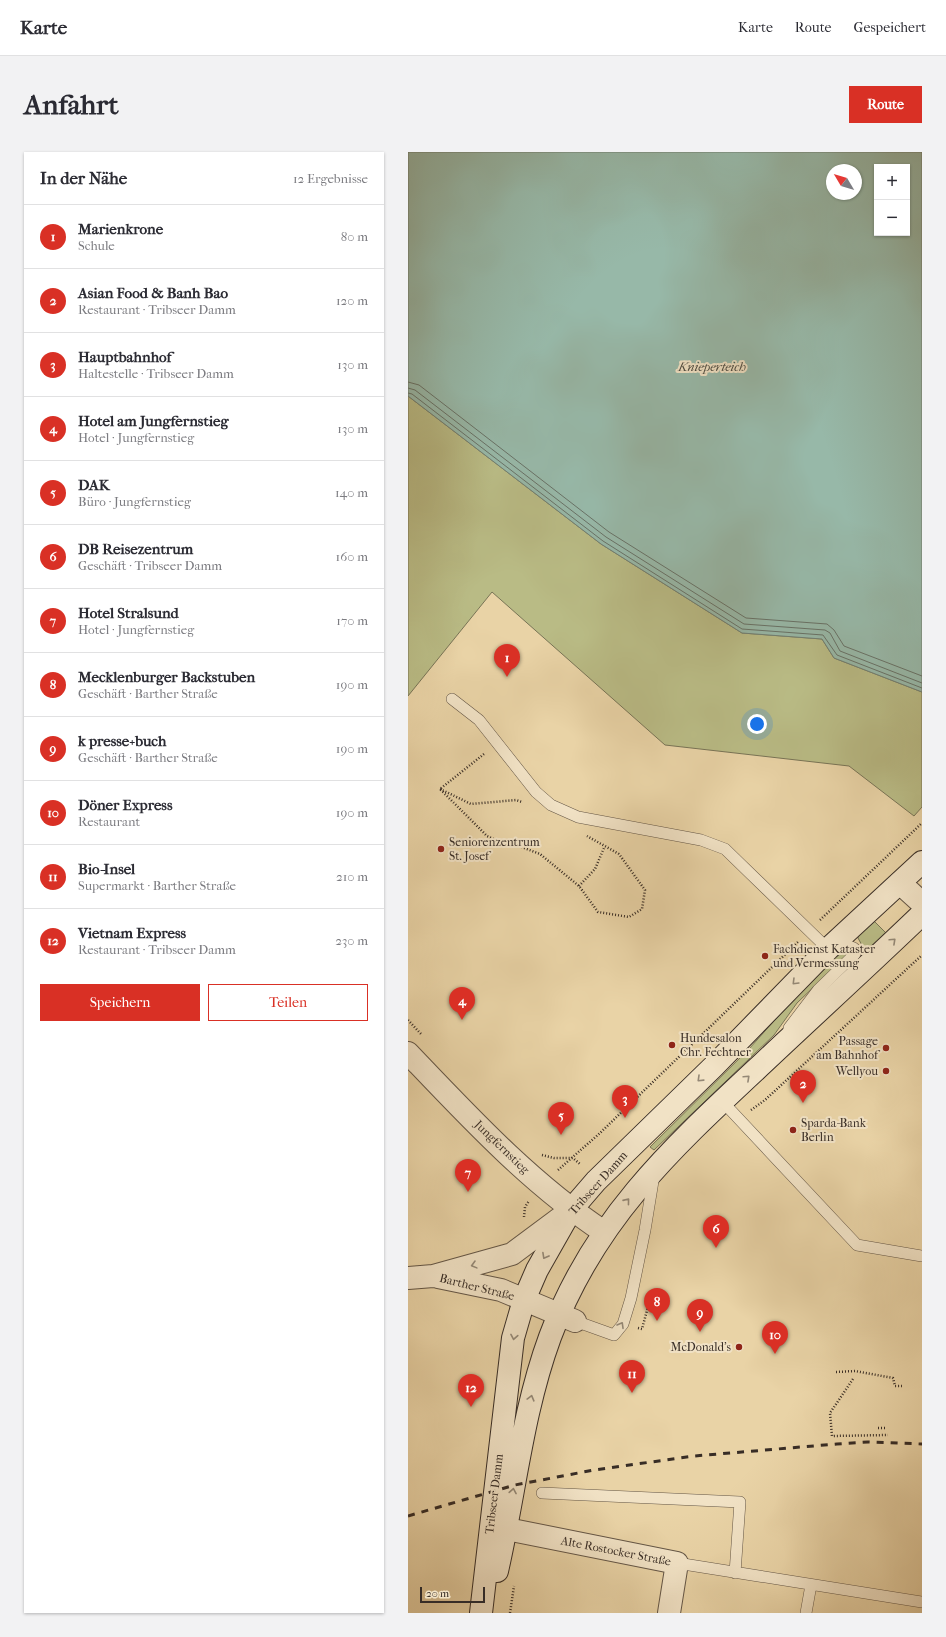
<!DOCTYPE html>
<html lang="de">
<meta charset="utf-8">
<style>
body{margin:0;font-family:"IM FELL French Canon",serif;background:#f2f2f3;color:#2b2b33}
.controls{position:absolute;right:12px;top:12px;display:grid;overflow:hidden;border-radius:0px;box-shadow:0 1px 3px #0004}
.controls button{width:36px;height:36px;display:grid;place-items:center;padding:0;border:0;border-bottom:1px solid #e1e1e2;background:#fff;color:#2b2b33;font:20px sans-serif}
.compass{position:absolute;left:418px;top:12px;width:36px;height:36px;border-radius:50%;background:#fff;box-shadow:0 1px 3px #0004;rotate:308deg}
.scale{position:absolute;left:12px;bottom:10px;width:65px;box-sizing:border-box;padding-left:4px;border:2px solid #382d26;border-top:0;font-size:11px;line-height:14px;white-space:nowrap;color:#382d26;-webkit-text-stroke:3px #f1e2c5;paint-order:stroke}
.you{position:absolute;left:349px;top:572px;width:14px;height:14px;margin:-10px;border:3px solid #fff;border-radius:50%;background:#1a73e8;box-shadow:0 0 0 6px #1a73e833}
.badge{display:grid;place-items:center;width:26px;height:26px;border-radius:50%;background:#d93025;color:#fff;font-size:13px;font-weight:700}
.pin{position:absolute;translate:-50% -33px;filter:drop-shadow(0 1px 2px #0008)}
.pin::after{content:'';position:absolute;top:21px;width:14px;height:12px;background:inherit;clip-path:polygon(0 0,100% 0,50% 100%)}
.list{margin:0;padding:0;list-style:none}
h2{display:flex;justify-content:space-between;align-items:center;height:52px;margin:0;padding:0 16px;font-size:17px}
h2 small{font-size:13px;font-weight:400;color:#7c7c81}
.list li{display:grid;grid-template-columns:26px 1fr auto;gap:12px;align-items:center;box-sizing:border-box;height:64px;padding:0 16px;border-top:1px solid #e1e1e2}
.list b{display:block;font-size:15px;white-space:nowrap}
.list p{margin:0;font-size:13px;white-space:nowrap;color:#7c7c81}
.list em{font-size:13px;font-style:normal;color:#7c7c81}
.actions{display:flex;gap:8px;padding:12px 16px}
.actions a{flex:1;padding:9px 0;border:1px solid #d93025;border-radius:0px;text-align:center;font-size:14px;color:#d93025}
.actions .main{background:#d93025;color:#fff}
.map{position:relative;flex:none;width:514px;height:1461px;overflow:hidden;border-radius:0px}
header{display:flex;align-items:center;gap:24px;box-sizing:border-box;height:56px;padding:0 20px;background:#fff;border-bottom:1px solid #e1e1e2}
header strong{font-size:19px}
nav{display:flex;gap:22px;margin-inline-start:auto;font-size:14px}
.intro{display:flex;align-items:center;justify-content:space-between;box-sizing:border-box;height:96px;padding:0 24px}
h1{margin:0;font-size:28px}
.button{padding:10px 18px;border-radius:0px;background:#d93025;color:#fff;font-size:14px;font-weight:700}
main{display:flex;gap:24px;padding:0 24px}
aside{flex:1;background:#fff;border-radius:0px;box-shadow:0 1px 3px #0004}
.map>svg:first-child{display:block}
.green{fill:#b9bb85;stroke:#787456}
.water{fill:#97b8a8;stroke:#718074;fill-rule:evenodd}
.lines{fill:none;stroke-linecap:round;stroke-linejoin:round}
.shore{stroke:#687267;stroke-width:1}
.service-casing{stroke:#645646;stroke-width:12}
.minor-casing{stroke:#645646;stroke-width:24}
.secondary-casing{stroke:#382d26;stroke-width:24}
.path{stroke:#382d26;stroke-width:2.5;stroke-dasharray:1 2;stroke-linecap:butt}
.service{stroke:#f1e2c5;stroke-width:11}
.minor{stroke:#f1e2c5;stroke-width:22}
.secondary{stroke:#f1e2c5;stroke-width:22}
.rail{stroke:#382d26;stroke-width:3;stroke-dasharray:7 7;stroke-linecap:butt}
.oneway{stroke:#948876}
.poi-dot{fill:#8f2418;stroke:#f1e2c5;stroke-width:1.5}
.labels{text-anchor:middle;dominant-baseline:central;stroke-width:4;stroke-linejoin:round;paint-order:stroke}
.poi-label{font-size:12px;fill:#382d26;stroke:#f1e2c5;text-anchor:start}
.street-label{font-size:12px;fill:#382d26;stroke:#f1e2c5}
.water-label{font-size:13px;font-style:italic;fill:#4b4940;stroke:#f1e2c5}
</style>
<header>
<strong>Karte</strong>
<nav><a>Karte</a><a>Route</a><a>Gespeichert</a></nav>
</header>
<div class="intro"><h1>Anfahrt</h1><a class="button">Route</a></div>
<main>
<aside>
<h2>In der Nähe<small>12 Ergebnisse</small></h2>
<ul class="list">
<li><span class="badge">1</span><div><b>Marienkrone</b><p>Schule</p></div><em>80 m</em></li>
<li><span class="badge">2</span><div><b>Asian Food &amp; Banh Bao</b><p>Restaurant · Tribseer Damm</p></div><em>120 m</em></li>
<li><span class="badge">3</span><div><b>Hauptbahnhof</b><p>Haltestelle · Tribseer Damm</p></div><em>130 m</em></li>
<li><span class="badge">4</span><div><b>Hotel am Jungfernstieg</b><p>Hotel · Jungfernstieg</p></div><em>130 m</em></li>
<li><span class="badge">5</span><div><b>DAK</b><p>Büro · Jungfernstieg</p></div><em>140 m</em></li>
<li><span class="badge">6</span><div><b>DB Reisezentrum</b><p>Geschäft · Tribseer Damm</p></div><em>160 m</em></li>
<li><span class="badge">7</span><div><b>Hotel Stralsund</b><p>Hotel · Jungfernstieg</p></div><em>170 m</em></li>
<li><span class="badge">8</span><div><b>Mecklenburger Backstuben</b><p>Geschäft · Barther Straße</p></div><em>190 m</em></li>
<li><span class="badge">9</span><div><b>k presse+buch</b><p>Geschäft · Barther Straße</p></div><em>190 m</em></li>
<li><span class="badge">10</span><div><b>Döner Express</b><p>Restaurant</p></div><em>190 m</em></li>
<li><span class="badge">11</span><div><b>Bio-Insel</b><p>Supermarkt · Barther Straße</p></div><em>210 m</em></li>
<li><span class="badge">12</span><div><b>Vietnam Express</b><p>Restaurant · Tribseer Damm</p></div><em>230 m</em></li>
</ul>
<div class="actions"><a class="main">Speichern</a><a>Teilen</a></div>
</aside>
<div class="map">
<svg width="514" height="1461" viewBox="0 0 514 1461">
<rect width="100%" height="100%" fill="#e9d3a6"/>
<filter id="stains"><feTurbulence type="fractalNoise" baseFrequency=".005" numOctaves="4"/><feColorMatrix values="0 0 0 0 .2 0 0 0 0 .09 0 0 0 0 .02 0 0 0 .5 -.17"/></filter>
<radialGradient id="worn" r=".72"><stop offset=".6" stop-color="#630" stop-opacity="0"/><stop offset="1" stop-color="#630" stop-opacity=".3"/></radialGradient>
<path class="green" d="M 0,244 L 193,392 L 334,481 L 414,487 L 426,506 L 514,540 L 514,655 L 506,664 L 441,614 L 257,593 L 84,440 L 0,544 Z
M 466,769 L 478,781 L 460,798 L 456,797 L 450,786 L 450,784 Z
M 434,799 L 437,800 L 438,804 L 389,851 L 366,883 L 246,998 L 242,995 L 341,897 L 373,861 Z"/>
<path class="water" d="M 0,0 L 514,0 L 514,540 L 426,506 L 414,487 L 334,481 L 193,392 L 0,244 ZM 469,15 L 499,15 L 499,81 L 469,81 ZM 424,18 L 448,18 L 448,42 L 424,42 Z"/>
<g class="lines">
<path class="shore" d="M 0,230 L 11,233 L 201,380 L 338,466 L 419,472 L 426,478 L 436,494 L 514,524
M 0,236 L 7,238 L 198,385 L 336,472 L 417,478 L 422,481 L 432,499 L 514,531
M 0,241 L 4,242 L 195,389 L 334,477 L 415,483 L 429,503 L 514,536"/>
<defs>
<path id="service" d="M 44,547 L 71,568 L 128,640 L 143,653 L 170,665 L 293,688 L 317,697 L 420,797 L 436,792 L 446,796 L 447,802 L 410,838 L 381,876
M 314,949 L 449,1093 L 514,1104
M 167,1169 L 206,1183 L 215,1172 L 223,1146 L 237,1078 L 246,1023
M 134,1341 L 332,1350 L 327,1421
M 269,1411 L 514,1450
M 398,1461 L 403,1433"/>
<path id="minor" d="M 492,731 L 514,751
M 0,901 C 61,965 122,1031 196,1080
M 30,1125 L 93,1138 L 167,1169
M 0,1126 L 25,1124 L 104,1102 L 163,1058
M 99,1377 L 269,1411 L 261,1461"/>
<path id="secondary" d="M 89,1419 C 107,1341 114,1261 142,1185 C 186,1067 264,996 354,912 C 407,862 461,813 514,762
M 73,1461 L 105,1186 L 116,1148 L 129,1118 L 163,1058 L 188,1029 L 306,914 L 420,797 L 514,710"/>
</defs>
<use href="#service" class="service-casing"/>
<use href="#minor" class="minor-casing"/>
<use href="#secondary" class="secondary-casing"/>
<path class="path" d="M 76,602 L 32,637 L 79,684 L 96,692 L 111,694 L 132,702 L 171,734 L 190,760 L 221,765 L 234,757 L 237,738 L 211,702 L 179,684
M 32,637 L 63,652 L 108,648 L 114,650
M 171,734 L 187,717 L 196,696
M 412,768 L 514,671
M 0,868 L 13,882
M 343,958 L 357,948 L 514,803
M 134,1003 L 146,1006 L 165,1006 L 173,1013
M 150,1018 L 192,981 L 390,790
M 116,1065 L 117,1055 L 121,1049
M 230,1176 L 234,1177 L 241,1151
M 428,1220 L 447,1219 L 485,1226 L 487,1234 L 494,1234
M 445,1227 L 422,1261 L 424,1284 L 480,1283
M 470,1276 L 479,1276
M 102,1461 L 106,1434"/>
<use href="#service" class="service"/>
<use href="#minor" class="minor"/>
<use href="#secondary" class="secondary"/>
<path class="rail" d="M 0,1364 L 107,1333 L 186,1318 L 286,1304 L 429,1292 L 460,1290 L 514,1292"/>
</g>
<defs><path id="oneway-chevron" d="M-2-3.5L2.5 0L-2 3.5" fill="none" stroke-width="1.6" stroke-linecap="round" stroke-linejoin="round"/></defs>
<g class="oneway">
<use href="#oneway-chevron" transform="translate(485 789) rotate(-43)"/>
<use href="#oneway-chevron" transform="translate(387 830) rotate(135)"/>
<use href="#oneway-chevron" transform="translate(339 926) rotate(-43)"/>
<use href="#oneway-chevron" transform="translate(292 927) rotate(136)"/>
<use href="#oneway-chevron" transform="translate(219 1049) rotate(-51)"/>
<use href="#oneway-chevron" transform="translate(137 1104) rotate(119)"/>
<use href="#oneway-chevron" transform="translate(66 1113) rotate(165)"/>
<use href="#oneway-chevron" transform="translate(213 1173) rotate(-60)"/>
<use href="#oneway-chevron" transform="translate(106 1185) rotate(100)"/>
<use href="#oneway-chevron" transform="translate(123 1246) rotate(-75)"/>
<use href="#oneway-chevron" transform="translate(105 1339) rotate(-80)"/>
</g>
<g class="poi-dot">
<circle cx="33" cy="697" r="4"/>
<circle cx="357" cy="804" r="4"/>
<circle cx="264" cy="893" r="4"/>
<circle cx="478" cy="896" r="4"/>
<circle cx="478" cy="919" r="4"/>
<circle cx="385" cy="978" r="4"/>
<circle cx="331" cy="1195" r="4"/>
</g>
<g class="labels">
<g class="poi-label">
<text x="41" y="690">Seniorenzentrum<tspan x="41" dy="14">St. Josef</tspan></text>
<text x="365" y="797">Fachdienst Kataster<tspan x="365" dy="14">und Vermessung</tspan></text>
<text x="272" y="886">Hundesalon<tspan x="272" dy="14">Chr. Fechtner</tspan></text>
<text x="470" y="889" text-anchor="end">Passage<tspan x="470" dy="14">am Bahnhof</tspan></text>
<text x="470" y="919" text-anchor="end">Wellyou</text>
<text x="393" y="971">Sparda-Bank<tspan x="393" dy="14">Berlin</tspan></text>
<text x="323" y="1195" text-anchor="end">McDonald's</text>
</g>
<g class="street-label">
<text transform="translate(94 995) rotate(44)">Jungfernstieg</text>
<text transform="translate(190 1031) rotate(-48)">Tribseer Damm</text>
<text transform="translate(69 1135) rotate(14)">Barther Straße</text>
<text transform="translate(86 1342) rotate(-83)">Tribseer Damm</text>
<text transform="translate(208 1399) rotate(11)">Alte Rostocker Straße</text>
</g>
<g class="water-label">
<text x="304" y="214">Knieperteich</text>
</g>
</g>
<rect width="100%" height="100%" filter="url(#stains)"/>
<rect width="100%" height="100%" fill="url(#worn)"/>
</svg>
<div class="controls">
<button>+</button>
<button>−</button>
</div>
<svg class="compass" viewBox="-18 -18 36 36"><path d="M0-13l5 13h-10z" fill="#e53935"/><path d="M0 13l5-13h-10z" fill="#7c7c81"/></svg>
<div class="scale">20 m</div>
<div class="you"></div>
<div class="pin badge" style="left:99px;top:525px">1</div>
<div class="pin badge" style="left:395px;top:951px">2</div>
<div class="pin badge" style="left:217px;top:966px">3</div>
<div class="pin badge" style="left:54px;top:868px">4</div>
<div class="pin badge" style="left:153px;top:983px">5</div>
<div class="pin badge" style="left:308px;top:1096px">6</div>
<div class="pin badge" style="left:60px;top:1040px">7</div>
<div class="pin badge" style="left:249px;top:1169px">8</div>
<div class="pin badge" style="left:292px;top:1180px">9</div>
<div class="pin badge" style="left:367px;top:1202px">10</div>
<div class="pin badge" style="left:224px;top:1241px">11</div>
<div class="pin badge" style="left:63px;top:1255px">12</div>
</div>
</main>
